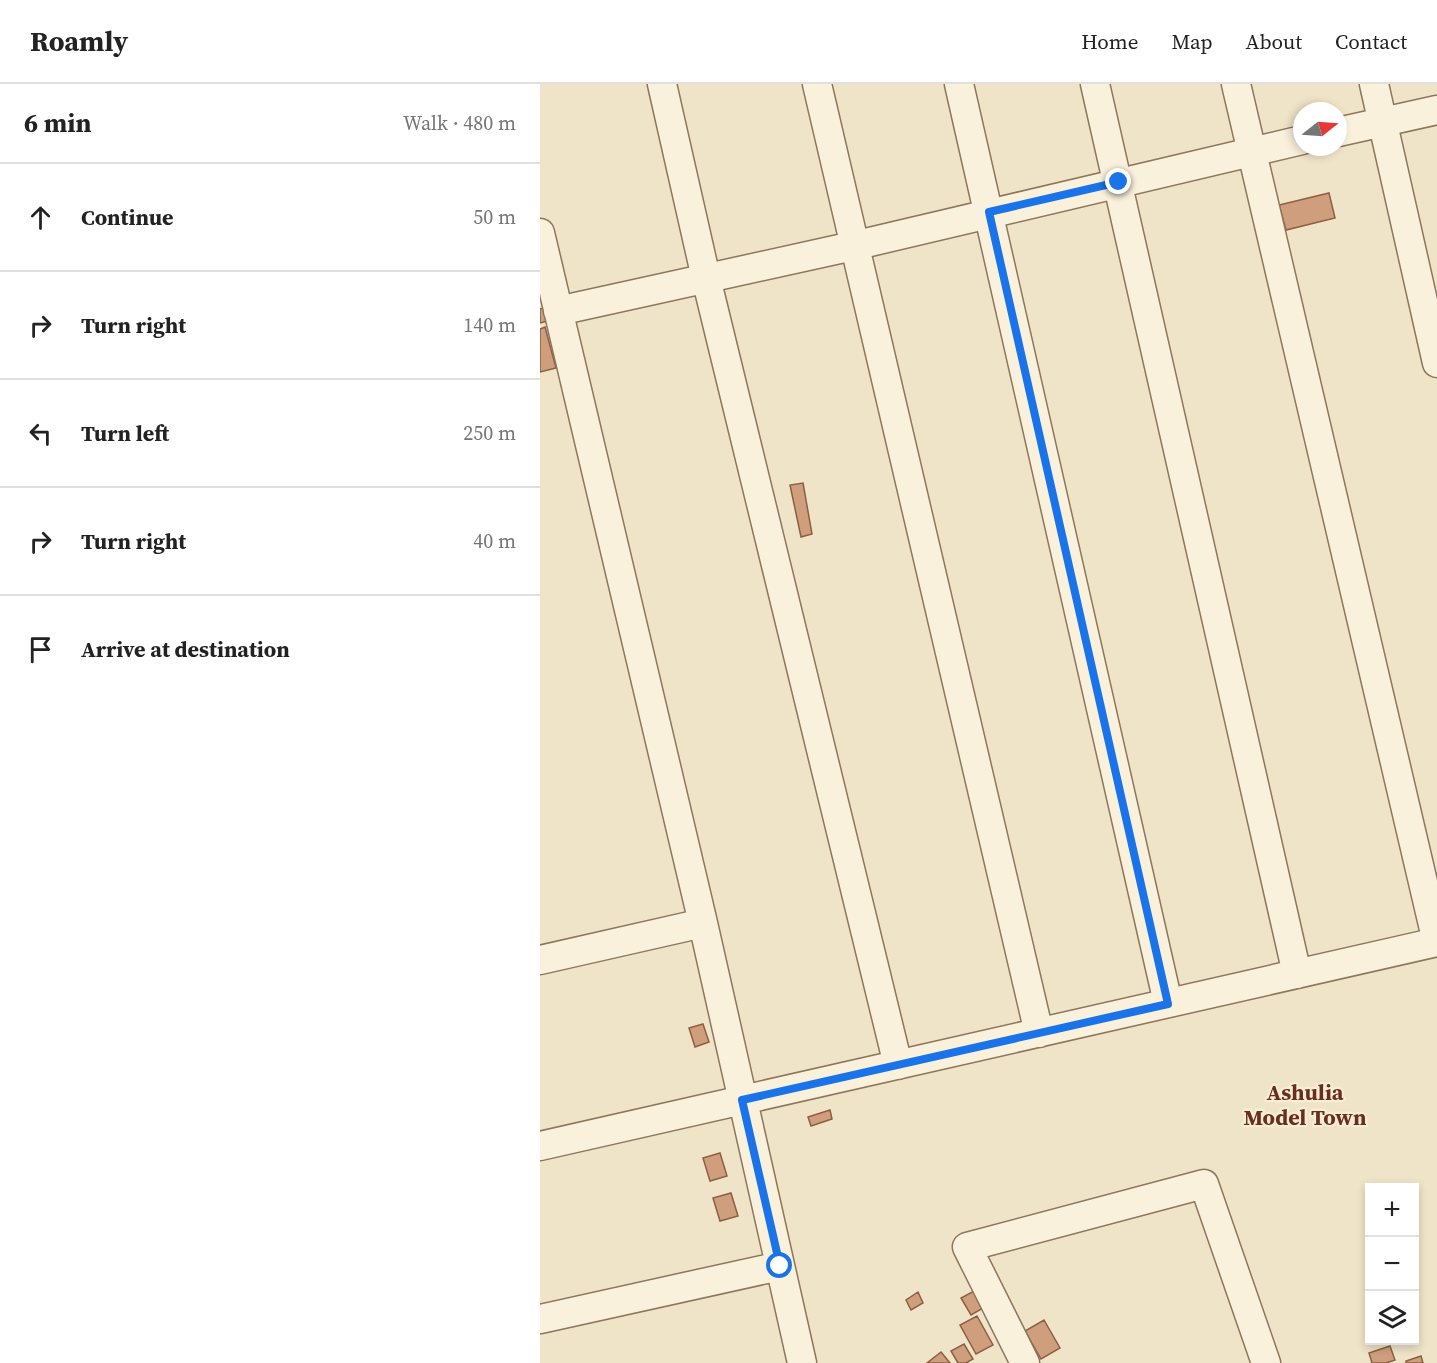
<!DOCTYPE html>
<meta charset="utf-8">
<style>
body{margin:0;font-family:"Source Serif 4",serif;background:#f6f6f6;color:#222}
.controls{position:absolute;right:18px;bottom:18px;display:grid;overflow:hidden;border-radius:0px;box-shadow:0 3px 9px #0003}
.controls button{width:54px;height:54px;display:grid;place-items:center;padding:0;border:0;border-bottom:2px solid #e0e0e0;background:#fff;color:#222;font:30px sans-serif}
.compass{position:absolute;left:753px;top:18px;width:54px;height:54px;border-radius:50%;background:#fff;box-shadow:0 3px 9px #0003;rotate:73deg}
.stop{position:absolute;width:18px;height:18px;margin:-14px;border:4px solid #1a73e8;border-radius:50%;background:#fff}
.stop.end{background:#1a73e8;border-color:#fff;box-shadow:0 2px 6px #0008}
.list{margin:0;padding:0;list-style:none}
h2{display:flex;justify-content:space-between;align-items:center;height:78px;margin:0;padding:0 24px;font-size:26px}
h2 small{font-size:20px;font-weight:400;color:#767676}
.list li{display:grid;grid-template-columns:39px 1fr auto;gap:18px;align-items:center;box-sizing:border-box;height:108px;padding:0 24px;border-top:2px solid #e0e0e0}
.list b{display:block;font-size:22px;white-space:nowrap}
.list em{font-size:20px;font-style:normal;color:#767676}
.icon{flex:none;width:33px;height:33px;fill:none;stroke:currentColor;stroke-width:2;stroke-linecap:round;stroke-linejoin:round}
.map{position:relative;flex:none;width:897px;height:1279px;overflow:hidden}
header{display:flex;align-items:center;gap:36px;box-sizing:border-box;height:84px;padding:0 30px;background:#fff;border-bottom:2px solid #e0e0e0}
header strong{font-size:28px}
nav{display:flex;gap:33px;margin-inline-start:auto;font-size:21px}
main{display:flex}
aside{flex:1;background:#fff}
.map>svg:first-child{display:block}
.building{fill:#cf9f7d;stroke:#8d5f41;stroke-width:1.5}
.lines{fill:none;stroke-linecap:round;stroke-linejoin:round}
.minor-casing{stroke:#8d765c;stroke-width:31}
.minor{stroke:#faf1dc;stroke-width:28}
.route{stroke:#1a73e8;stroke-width:8}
.labels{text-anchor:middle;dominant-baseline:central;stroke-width:4.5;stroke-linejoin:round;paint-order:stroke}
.district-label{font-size:22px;font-weight:bold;fill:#6b2e1e;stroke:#f7eed8}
</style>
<header>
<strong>Roamly</strong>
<nav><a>Home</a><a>Map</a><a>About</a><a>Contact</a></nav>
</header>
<main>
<aside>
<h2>6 min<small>Walk · 480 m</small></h2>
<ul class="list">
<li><svg class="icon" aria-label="ahead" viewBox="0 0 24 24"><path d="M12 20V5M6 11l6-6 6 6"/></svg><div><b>Continue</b></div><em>50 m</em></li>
<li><svg class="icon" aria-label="right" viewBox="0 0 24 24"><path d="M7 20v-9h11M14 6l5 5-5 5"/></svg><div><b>Turn right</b></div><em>140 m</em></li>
<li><svg class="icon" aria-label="left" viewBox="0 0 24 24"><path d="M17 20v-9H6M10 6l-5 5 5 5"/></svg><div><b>Turn left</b></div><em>250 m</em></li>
<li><svg class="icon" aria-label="right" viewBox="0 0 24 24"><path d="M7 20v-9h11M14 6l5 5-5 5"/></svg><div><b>Turn right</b></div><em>40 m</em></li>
<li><svg class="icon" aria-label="arrive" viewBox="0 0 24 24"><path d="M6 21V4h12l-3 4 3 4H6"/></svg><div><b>Arrive at destination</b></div></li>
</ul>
</aside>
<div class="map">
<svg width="897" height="1279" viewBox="0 0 897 1279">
<rect width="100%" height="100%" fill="#f0e4c8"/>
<path class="building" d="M 789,109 L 795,134 L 746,146 L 739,121 Z
M 4,224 L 8,237 L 0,239 L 0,225 Z
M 5,243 L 16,284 L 0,288 L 0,245 Z
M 263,399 L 272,450 L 261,453 L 250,401 Z
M 163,940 L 169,958 L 155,963 L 149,944 Z
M 290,1026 L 292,1035 L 271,1042 L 268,1033 Z
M 180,1069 L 187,1092 L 170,1097 L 163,1074 Z
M 191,1109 L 198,1132 L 180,1137 L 173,1114 Z
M 436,1206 L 445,1223 L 431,1231 L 421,1214 Z
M 378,1208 L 383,1219 L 371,1226 L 366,1216 Z
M 437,1232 L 453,1261 L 436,1270 L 420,1241 Z
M 504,1236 L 520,1264 L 501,1275 L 485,1247 Z
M 424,1260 L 433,1275 L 426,1279 L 418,1279 L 411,1267 Z
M 850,1262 L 855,1276 L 846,1279 L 832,1279 L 829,1269 Z
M 401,1268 L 410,1279 L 387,1279 Z
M 881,1272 L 883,1279 L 866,1279 L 866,1277 Z"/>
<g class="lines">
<defs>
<path id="minor" d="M 122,0 L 166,194 L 358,981
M 277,0 L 499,949
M 419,0 L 628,919
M 555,0 L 757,890
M 696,0 L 897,858
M 834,0 L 897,279
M 798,48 L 897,26
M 0,149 L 163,839 L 262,1279
M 18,227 L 313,162 L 762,56
M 0,876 L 163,839
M 0,1062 L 897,858
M 0,1235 L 240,1182
M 485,1279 L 427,1163 L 664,1100 L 726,1279"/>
</defs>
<use href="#minor" class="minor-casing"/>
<use href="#minor" class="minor"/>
</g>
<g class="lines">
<path class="route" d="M 240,1182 L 202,1016 L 628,920 L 449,128 L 579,98"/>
</g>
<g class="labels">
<g class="district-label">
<text x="765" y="1008">Ashulia<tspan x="765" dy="25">Model Town</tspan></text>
</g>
</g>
</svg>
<div class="controls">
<button>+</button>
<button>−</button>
<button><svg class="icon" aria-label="layers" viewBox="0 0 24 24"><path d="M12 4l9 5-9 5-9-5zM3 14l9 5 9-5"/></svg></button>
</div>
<svg class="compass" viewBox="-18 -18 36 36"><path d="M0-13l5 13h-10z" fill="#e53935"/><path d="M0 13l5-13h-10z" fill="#767676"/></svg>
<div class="stop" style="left:240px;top:1182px"></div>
<div class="stop end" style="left:579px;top:98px"></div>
</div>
</main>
